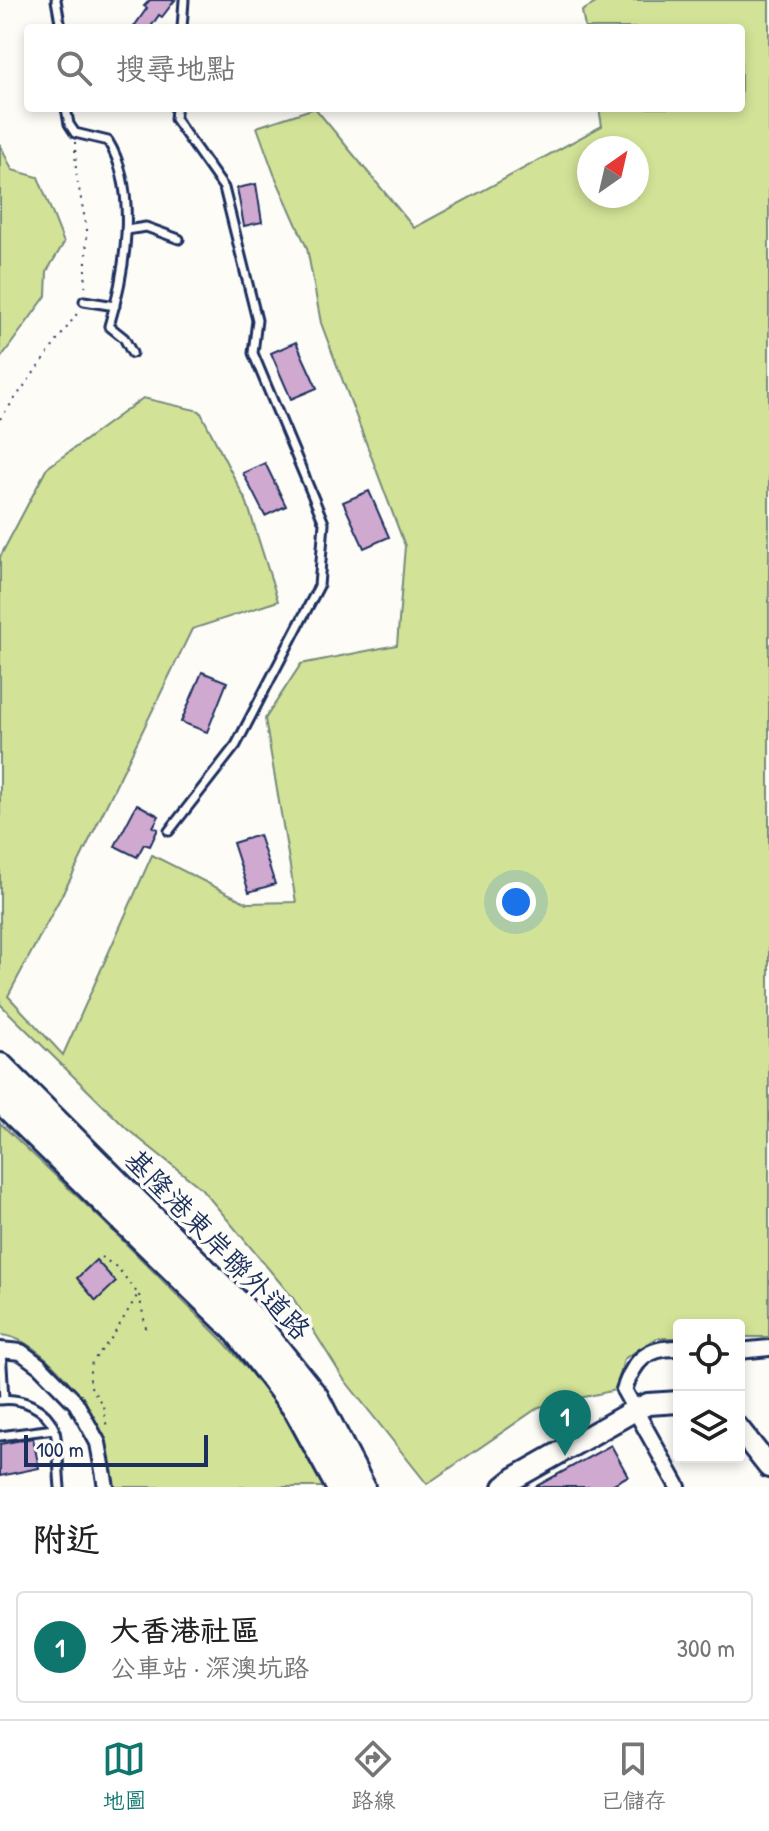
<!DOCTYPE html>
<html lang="zh-TW">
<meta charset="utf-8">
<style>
body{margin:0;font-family:"Patrick Hand","LXGW WenKai TC",sans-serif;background:#f6f6f6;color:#222}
.controls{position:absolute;right:24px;bottom:24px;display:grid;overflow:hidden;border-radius:8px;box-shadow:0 4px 12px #0003}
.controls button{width:72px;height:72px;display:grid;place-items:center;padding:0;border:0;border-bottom:2px solid #e0e0e0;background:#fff;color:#222;font:40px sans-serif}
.compass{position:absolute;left:577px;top:136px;width:72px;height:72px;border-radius:50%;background:#fff;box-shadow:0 4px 12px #0003;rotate:34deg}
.scale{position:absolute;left:24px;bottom:20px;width:184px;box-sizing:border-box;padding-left:8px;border:4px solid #1b2f5e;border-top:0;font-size:22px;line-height:28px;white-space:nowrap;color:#1b2f5e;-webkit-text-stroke:6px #fdfcf7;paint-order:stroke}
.you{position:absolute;left:516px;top:902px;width:28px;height:28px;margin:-20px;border:6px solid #fff;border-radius:50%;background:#1a73e8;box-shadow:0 0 0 12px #1a73e833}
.badge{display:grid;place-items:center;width:52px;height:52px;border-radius:50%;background:#0f766e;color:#fff;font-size:26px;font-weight:700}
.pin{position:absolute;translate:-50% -66px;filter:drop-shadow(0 2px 4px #0008)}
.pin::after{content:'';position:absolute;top:42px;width:28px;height:24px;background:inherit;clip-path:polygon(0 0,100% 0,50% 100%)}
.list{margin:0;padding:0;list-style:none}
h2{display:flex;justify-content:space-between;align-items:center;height:104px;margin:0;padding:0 32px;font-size:34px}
h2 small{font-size:26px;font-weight:400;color:#767676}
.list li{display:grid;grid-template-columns:52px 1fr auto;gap:24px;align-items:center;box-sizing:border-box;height:112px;margin:0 16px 16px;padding:0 16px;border:2px solid #e0e0e0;border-radius:8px}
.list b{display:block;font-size:30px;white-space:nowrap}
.list p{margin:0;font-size:26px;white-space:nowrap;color:#767676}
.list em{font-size:26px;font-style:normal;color:#767676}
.icon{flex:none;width:44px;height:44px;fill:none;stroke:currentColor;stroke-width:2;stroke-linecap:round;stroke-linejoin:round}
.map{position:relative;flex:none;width:769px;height:1487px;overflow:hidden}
.search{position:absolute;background:#fff;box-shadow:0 4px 12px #0003;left:24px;right:24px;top:24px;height:88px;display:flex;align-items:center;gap:20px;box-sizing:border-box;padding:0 28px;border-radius:8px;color:#767676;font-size:30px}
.sheet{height:232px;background:#fff}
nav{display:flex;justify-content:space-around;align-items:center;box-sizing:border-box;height:112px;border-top:2px solid #e0e0e0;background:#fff;font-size:22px;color:#767676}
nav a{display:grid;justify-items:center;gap:4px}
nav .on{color:#0f766e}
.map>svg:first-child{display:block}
.green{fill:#d2e397;stroke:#76897a;stroke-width:2;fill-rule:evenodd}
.building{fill:#d0a9d0;stroke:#1b2f5e;stroke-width:2}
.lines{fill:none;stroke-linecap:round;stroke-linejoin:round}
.lane-casing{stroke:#1b2f5e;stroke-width:13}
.street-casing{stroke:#1b2f5e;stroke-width:20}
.secondary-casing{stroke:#1b2f5e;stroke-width:26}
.highway-casing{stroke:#1b2f5e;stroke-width:32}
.path{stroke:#1b2f5e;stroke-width:2;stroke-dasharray:2 6;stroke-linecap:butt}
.lane{stroke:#fdfcf7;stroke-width:7}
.street{stroke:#fdfcf7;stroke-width:14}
.secondary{stroke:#fdfcf7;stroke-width:20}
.highway{stroke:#fdfcf7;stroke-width:26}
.labels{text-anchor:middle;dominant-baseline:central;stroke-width:7;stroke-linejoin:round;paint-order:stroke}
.street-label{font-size:28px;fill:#1b2f5e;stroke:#fdfcf7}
</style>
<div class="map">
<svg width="769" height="1487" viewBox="0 0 769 1487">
<rect width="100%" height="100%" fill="#fdfcf7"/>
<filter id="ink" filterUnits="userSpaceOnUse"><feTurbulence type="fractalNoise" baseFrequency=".0125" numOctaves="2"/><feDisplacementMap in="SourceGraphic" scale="16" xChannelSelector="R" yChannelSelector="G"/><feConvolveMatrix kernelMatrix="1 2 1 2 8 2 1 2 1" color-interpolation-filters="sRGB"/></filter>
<g filter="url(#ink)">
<path class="green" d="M 601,0 L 769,0 L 769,1337 L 739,1337 L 739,1325 L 679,1325 L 679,1338 L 657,1338 L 624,1359 L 616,1390 L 539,1407 L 427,1484 L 343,1378 L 293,1298 L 201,1188 L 127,1129 L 0,1004 L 0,557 L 47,468 L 143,398 L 200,411 L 247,503 L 278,601 L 192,629 L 72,876 L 8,996 L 63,1055 L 152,855 L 247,903 L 296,902 L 265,719 L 301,664 L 397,645 L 405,546 L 321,323 L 307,248 L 274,174 L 257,127 L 315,108 L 414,228 L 602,126 L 599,108 L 741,108 L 741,28 L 585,28 L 582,11 ZM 637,148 L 637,196 L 589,196 L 589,148 Z
M 0,144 L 12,170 L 38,177 L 64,243 L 47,271 L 46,296 L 0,359 Z
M 0,1123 L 100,1218 L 225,1343 L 268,1393 L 294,1427 L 327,1487 L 114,1487 C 110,1467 107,1444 98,1426 C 82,1394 38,1337 0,1335 Z"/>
<path class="building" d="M 150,0 L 175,0 L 162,17 L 159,15 L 150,28 L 133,28 L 147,8 L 144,6 Z
M 256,184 L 262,222 L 244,226 L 237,188 Z
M 296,342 L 317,388 L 291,399 L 271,353 Z
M 265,463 L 286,506 L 265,516 L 243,473 Z
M 369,491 L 389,537 L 364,548 L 343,502 Z
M 202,672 L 227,682 L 207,732 L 181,722 Z
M 137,804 L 159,816 L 153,827 L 158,829 L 150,846 L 144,844 L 137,857 L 115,846 Z
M 259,835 L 275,884 L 249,892 L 233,843 Z
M 96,1260 L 116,1282 L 96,1301 L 77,1278 Z
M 33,1438 L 39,1468 L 0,1476 L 0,1444 Z
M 611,1445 L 628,1476 L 608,1487 L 535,1487 Z"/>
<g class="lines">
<defs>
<path id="lane" d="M 56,0 L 61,28
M 182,28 L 184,0
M 66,108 L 69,124 L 75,133 L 108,141 C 139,191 125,273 109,326 L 124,338 L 132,353
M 126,230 L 146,227 L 179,239
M 84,301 L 115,306
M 169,831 L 236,745 L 319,586 L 324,523 L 253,353 L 257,320 L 224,188 L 175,119 L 176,108
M 1,1349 L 4,1399
M 0,1400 C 21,1397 46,1408 54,1428 C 59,1442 58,1471 60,1487
M 0,1436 L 54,1429"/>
<path id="street" d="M 0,1350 L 21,1352 L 40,1366 L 76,1403 L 98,1443 L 106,1487
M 739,1351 L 769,1348
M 678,1487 L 624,1390 C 634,1360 647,1347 679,1348"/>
<path id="secondary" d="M 739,1429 L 769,1467
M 504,1487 L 515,1478 L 635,1410 L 648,1404 L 679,1402"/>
<path id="highway" d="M 0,1067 L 250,1317 L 315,1398 L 361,1487
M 0,1098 L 238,1331 L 298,1410 L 340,1487"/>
</defs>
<use href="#lane" class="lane-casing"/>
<use href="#street" class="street-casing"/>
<use href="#secondary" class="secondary-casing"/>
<use href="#highway" class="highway-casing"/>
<path class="path" d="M 75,142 L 76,173 L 87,230 L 85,291
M 0,419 L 79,311
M 101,1257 L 118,1268 L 138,1294 L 113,1336 L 92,1362 L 90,1370 L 90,1385 L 103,1406 L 107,1428
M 139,1295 L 147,1333"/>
<use href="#lane" class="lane"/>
<use href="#street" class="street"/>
<use href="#secondary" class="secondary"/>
<use href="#highway" class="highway"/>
</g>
</g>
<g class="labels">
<g class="street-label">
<text transform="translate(218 1244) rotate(46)">基隆港東岸聯外道路</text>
</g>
</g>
</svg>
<div class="controls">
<button><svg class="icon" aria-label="locate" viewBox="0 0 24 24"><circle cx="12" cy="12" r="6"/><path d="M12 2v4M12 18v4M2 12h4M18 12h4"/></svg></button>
<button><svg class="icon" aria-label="layers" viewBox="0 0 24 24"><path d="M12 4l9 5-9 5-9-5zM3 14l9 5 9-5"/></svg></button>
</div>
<svg class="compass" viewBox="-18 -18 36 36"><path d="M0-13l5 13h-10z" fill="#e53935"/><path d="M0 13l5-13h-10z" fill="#767676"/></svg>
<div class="scale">100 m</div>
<div class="you"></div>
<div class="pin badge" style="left:565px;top:1456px">1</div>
<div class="search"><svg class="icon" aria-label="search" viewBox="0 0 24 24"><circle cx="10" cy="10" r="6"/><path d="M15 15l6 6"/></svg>搜尋地點</div>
</div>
<section class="sheet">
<h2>附近<small></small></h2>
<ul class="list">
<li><span class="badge">1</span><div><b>大香港社區</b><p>公車站 · 深澳坑路</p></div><em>300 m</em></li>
</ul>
</section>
<nav>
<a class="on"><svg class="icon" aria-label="map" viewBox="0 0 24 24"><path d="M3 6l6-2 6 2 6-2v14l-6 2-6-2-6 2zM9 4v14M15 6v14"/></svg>地圖</a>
<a><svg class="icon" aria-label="directions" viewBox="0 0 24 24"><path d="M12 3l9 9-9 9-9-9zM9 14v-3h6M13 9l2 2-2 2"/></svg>路線</a>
<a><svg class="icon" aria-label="saved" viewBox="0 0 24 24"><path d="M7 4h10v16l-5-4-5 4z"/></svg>已儲存</a>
</nav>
